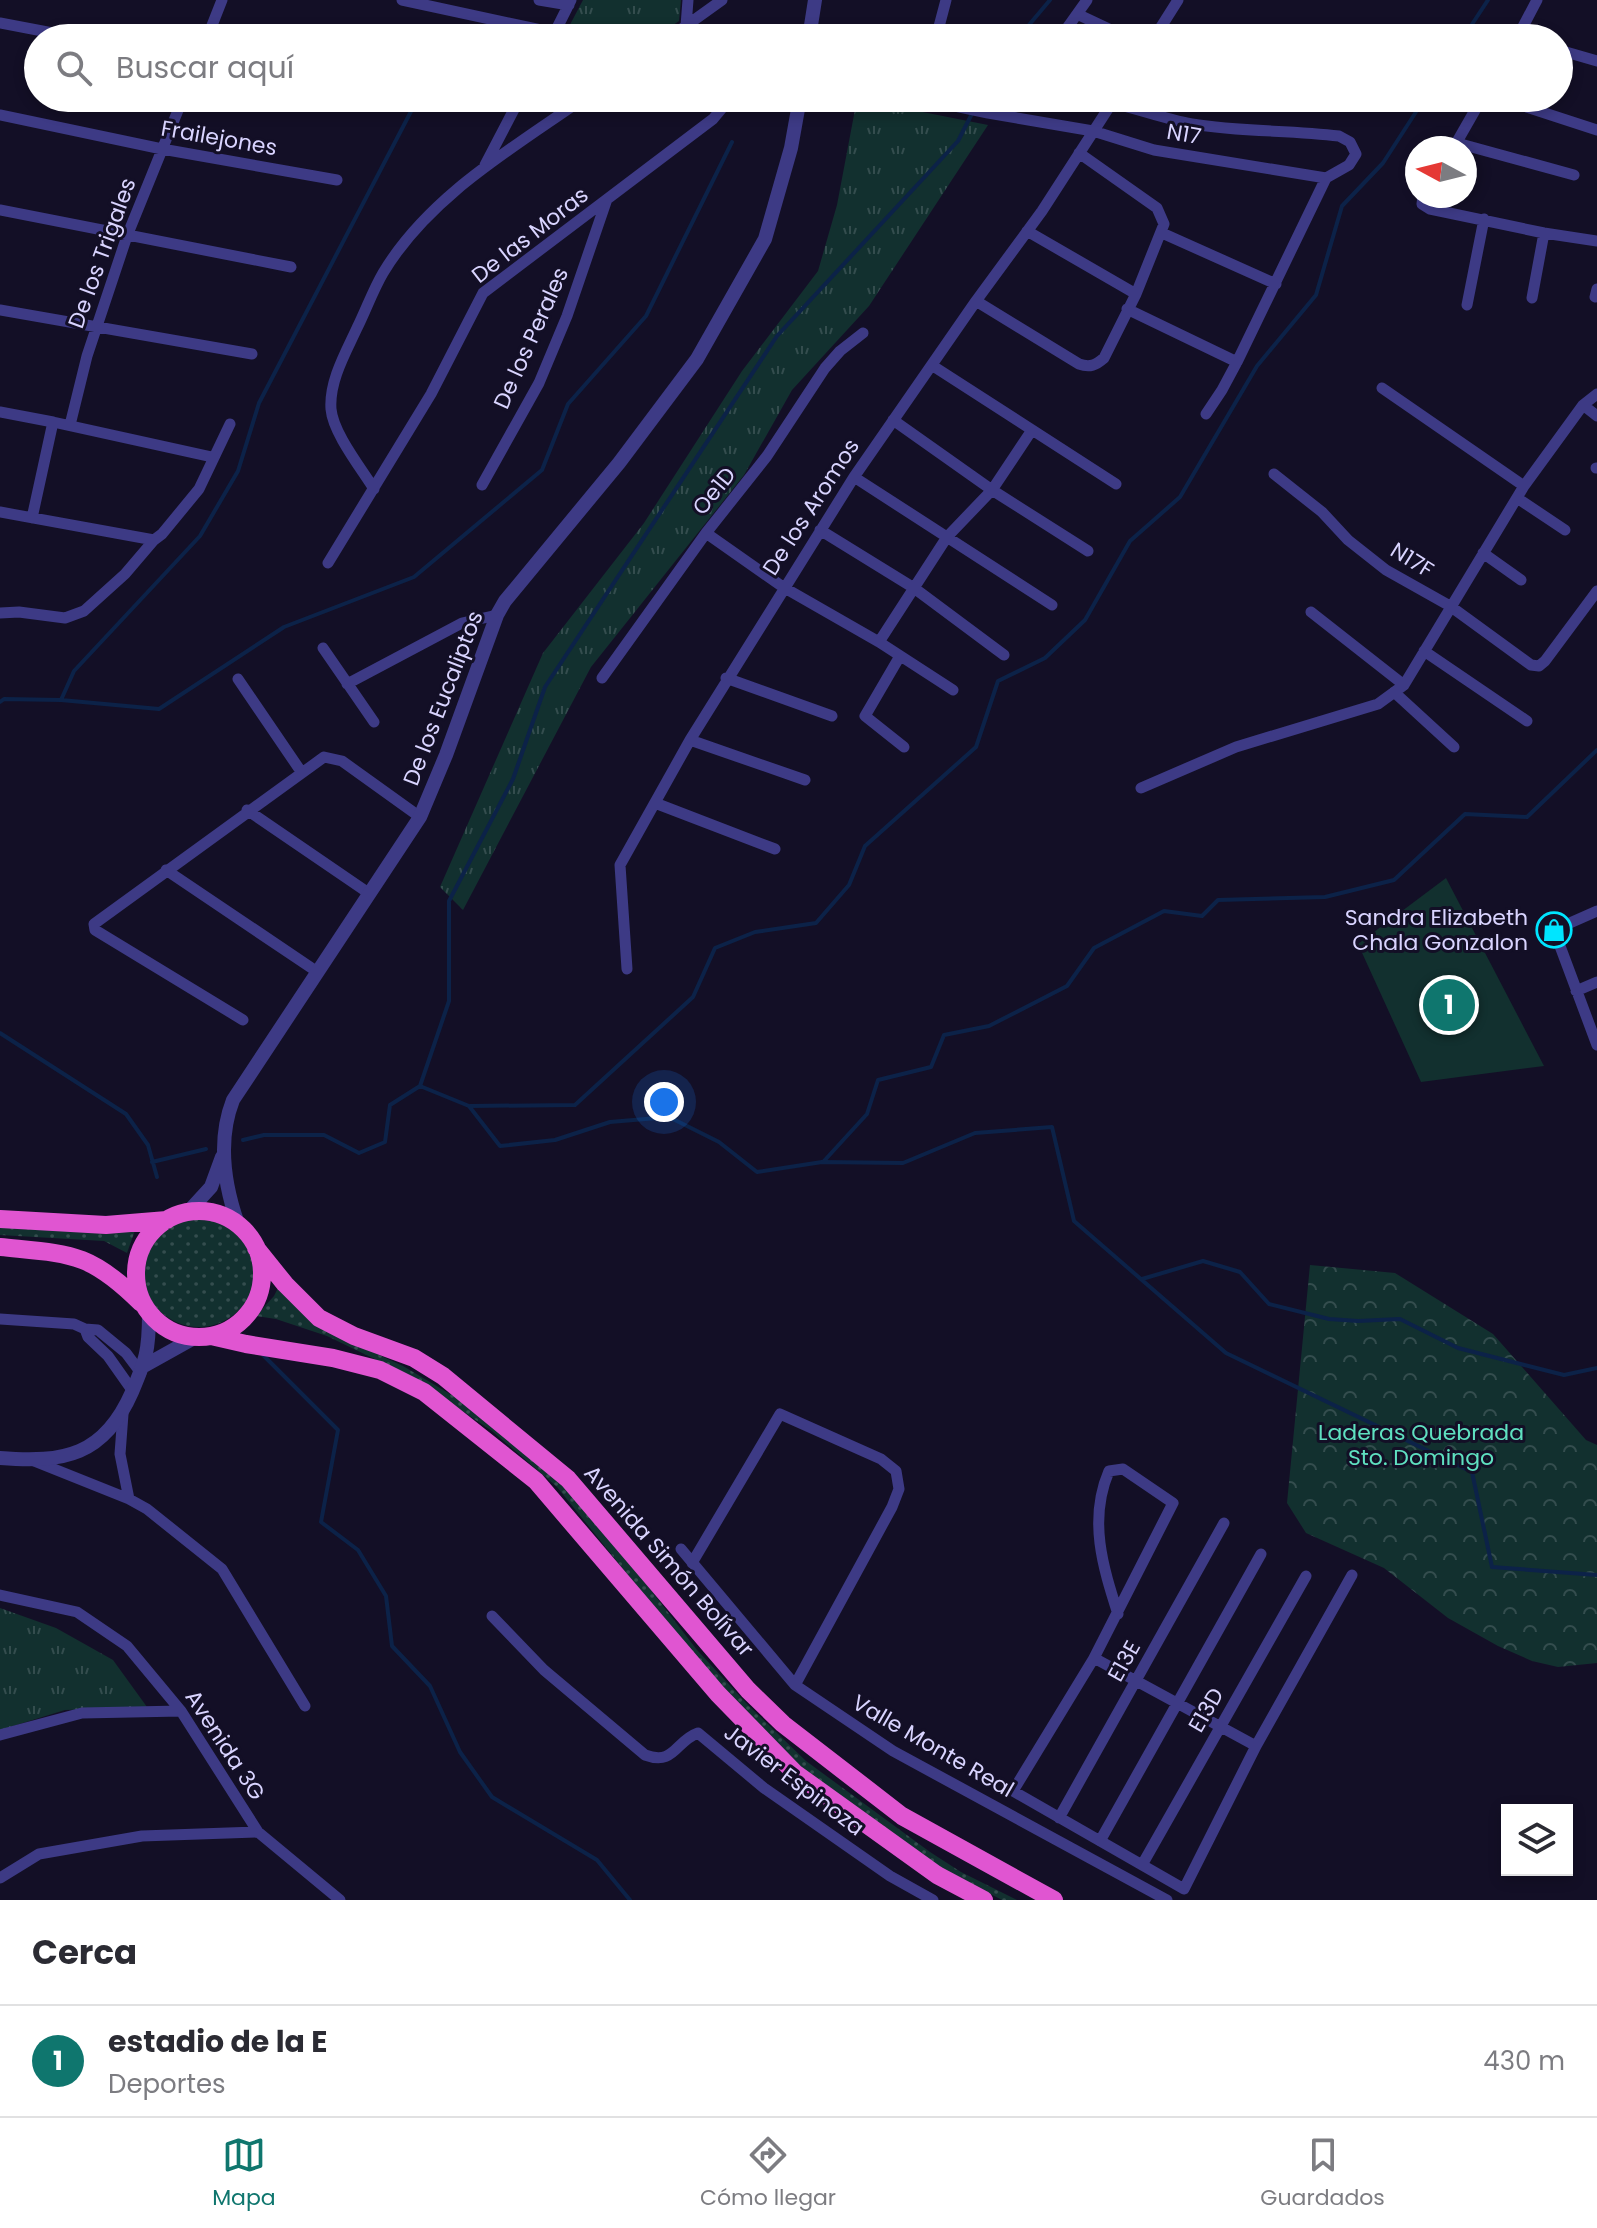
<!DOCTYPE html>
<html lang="es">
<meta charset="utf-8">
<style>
body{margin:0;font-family:Poppins,sans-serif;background:#f7f7f7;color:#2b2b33}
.controls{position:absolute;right:24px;bottom:24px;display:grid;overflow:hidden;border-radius:0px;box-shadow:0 4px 12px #0003}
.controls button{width:72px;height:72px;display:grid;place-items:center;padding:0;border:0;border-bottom:2px solid #e1e1e2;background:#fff;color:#2b2b33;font:40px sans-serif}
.compass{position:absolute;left:1405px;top:136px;width:72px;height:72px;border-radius:50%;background:#fff;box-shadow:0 4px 12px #0003;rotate:277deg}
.you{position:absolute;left:664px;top:1102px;width:28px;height:28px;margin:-20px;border:6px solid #fff;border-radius:50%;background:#1a73e8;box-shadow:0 0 0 12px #1a73e833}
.badge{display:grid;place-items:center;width:52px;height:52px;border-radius:50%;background:#0f766e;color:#fff;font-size:26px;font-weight:700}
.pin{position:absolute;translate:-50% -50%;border:4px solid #fff;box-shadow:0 2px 8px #0006}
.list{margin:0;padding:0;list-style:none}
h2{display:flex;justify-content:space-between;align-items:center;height:104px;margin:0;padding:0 32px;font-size:34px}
h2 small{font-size:26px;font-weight:400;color:#7c7c81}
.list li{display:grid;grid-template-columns:52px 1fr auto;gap:24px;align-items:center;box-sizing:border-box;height:112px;padding:0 32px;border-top:2px solid #e1e1e2}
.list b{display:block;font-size:30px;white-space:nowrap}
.list p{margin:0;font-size:26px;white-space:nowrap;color:#7c7c81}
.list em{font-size:26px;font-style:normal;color:#7c7c81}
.icon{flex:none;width:44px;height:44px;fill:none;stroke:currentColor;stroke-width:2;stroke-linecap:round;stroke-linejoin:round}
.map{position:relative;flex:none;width:1597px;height:1900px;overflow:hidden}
.search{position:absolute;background:#fff;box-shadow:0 4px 12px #0003;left:24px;right:24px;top:24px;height:88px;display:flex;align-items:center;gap:20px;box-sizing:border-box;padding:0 28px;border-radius:44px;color:#7c7c81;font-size:30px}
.sheet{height:216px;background:#fff}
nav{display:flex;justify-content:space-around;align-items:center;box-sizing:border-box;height:112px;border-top:2px solid #e1e1e2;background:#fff;font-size:22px;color:#7c7c81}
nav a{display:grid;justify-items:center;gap:4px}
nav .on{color:#0f766e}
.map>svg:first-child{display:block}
.grass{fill:url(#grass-dots)}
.forest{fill:url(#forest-crowns)}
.park{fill:url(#park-tufts)}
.pitch{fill:#12302f}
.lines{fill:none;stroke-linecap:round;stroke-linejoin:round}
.stream{stroke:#0c2248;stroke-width:4}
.minor{stroke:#3d3a85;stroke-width:11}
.tertiary{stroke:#3d3a85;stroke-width:14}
.trunk{stroke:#e055d1;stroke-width:18}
.labels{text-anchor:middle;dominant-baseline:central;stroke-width:6;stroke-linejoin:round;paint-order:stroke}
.street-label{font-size:22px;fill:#d9d4ff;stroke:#130f26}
.poi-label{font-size:22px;fill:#d9d4ff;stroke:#130f26;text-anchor:end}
.park-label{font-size:22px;fill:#5fe0c0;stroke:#130f26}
</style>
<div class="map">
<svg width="1597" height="1900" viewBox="0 0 1597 1900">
<defs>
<pattern id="grass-dots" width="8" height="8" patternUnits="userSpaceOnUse" patternTransform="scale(2)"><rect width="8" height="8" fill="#12302f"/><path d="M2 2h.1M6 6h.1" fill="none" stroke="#344d4e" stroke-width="1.8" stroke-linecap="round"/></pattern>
<pattern id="forest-crowns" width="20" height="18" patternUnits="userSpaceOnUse" patternTransform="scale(2)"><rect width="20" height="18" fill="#12302f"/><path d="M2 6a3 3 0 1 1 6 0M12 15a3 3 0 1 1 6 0" fill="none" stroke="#344d4e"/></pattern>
<pattern id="park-tufts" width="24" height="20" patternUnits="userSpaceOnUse" patternTransform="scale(2)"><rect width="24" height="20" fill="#12302f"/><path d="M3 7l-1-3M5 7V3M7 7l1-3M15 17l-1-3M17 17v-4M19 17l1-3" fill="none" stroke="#344d4e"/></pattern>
</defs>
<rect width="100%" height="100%" fill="#130f26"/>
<path class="grass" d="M143 1271a56 56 0 1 1 112 0a56 56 0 1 1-112 0Z
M 138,1222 L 127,1253 L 104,1241 L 0,1235 L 0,1228 Z
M 282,1280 L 308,1305 L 366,1349 L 403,1366 L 460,1400 L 563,1483 L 640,1576 L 697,1650 L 748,1705 L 806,1761 L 930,1852 L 961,1872 L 1017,1900 L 1002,1900 L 924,1859 L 801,1767 L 720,1689 L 557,1487 L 492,1431 L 434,1392 L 385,1364 L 327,1336 L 276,1319 L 256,1316 L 274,1296 Z"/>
<path class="forest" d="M 1310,1265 L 1395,1273 L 1493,1334 L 1586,1440 L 1597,1445 L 1597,1663 L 1558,1667 L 1532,1661 L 1498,1646 L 1448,1618 L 1384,1568 L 1306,1533 L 1287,1503 Z"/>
<path class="park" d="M 583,0 L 681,0 L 679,21 L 654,38 L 563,38 Z
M 857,99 L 988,125 L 869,306 L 792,390 L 744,475 L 591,667 L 463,910 L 440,887 L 543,653 L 644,523 L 742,371 L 818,271 L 837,205 Z
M 0,1608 L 56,1628 L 113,1660 L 147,1707 L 65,1710 L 0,1730 Z"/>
<path class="pitch" d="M 1446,878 L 1544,1066 L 1421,1082 L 1358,944 Z"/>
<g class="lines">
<path class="stream" d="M 449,38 L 451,36
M 1018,38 L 1050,0
M 1463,38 L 1488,0
M 61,700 L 74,671 L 200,536 L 238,471 L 259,403 L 418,98
M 0,702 L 4,699 L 61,700 L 159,709 L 284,627 L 414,577 L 542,470 L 568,404 L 646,316 L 732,142
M 0,1033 L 126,1114 L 148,1145 L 157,1177
M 420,1086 L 449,1001 L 449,901 L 513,779 L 545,687 L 777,336 L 958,141 L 980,98
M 470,1106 L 575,1105 L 693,997 L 715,948 L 755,932 L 816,923 L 849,885 L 865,846 L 976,747 L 998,681 L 1045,658 L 1085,620 L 1130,541 L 1180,497 L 1257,366 L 1316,295 L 1342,206 L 1383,163 L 1425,98
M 243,1140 L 264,1135 L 324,1135 L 359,1153 L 385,1142 L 390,1105 L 420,1086 L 469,1106 L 500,1146 L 555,1140 L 610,1122 L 669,1117 L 719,1142 L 757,1172 L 822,1162 L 903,1163 L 975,1133 L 1052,1127 L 1074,1221 L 1226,1353 L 1472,1472 L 1492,1567 L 1597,1575
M 824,1161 L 867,1114 L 878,1080 L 931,1067 L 944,1035 L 989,1026 L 1067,986 L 1094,948 L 1164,911 L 1202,916 L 1218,900 L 1325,897 L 1394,880 L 1465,814 L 1527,817 L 1597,750
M 152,1162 L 206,1149
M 1142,1279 L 1203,1261 L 1240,1272 L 1269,1304 L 1329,1319 L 1358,1321 L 1400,1319 L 1458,1348 L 1564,1375 L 1597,1368
M 263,1355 L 338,1430 L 321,1522 L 358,1550 L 386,1596 L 392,1646 L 430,1686 L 460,1752 L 492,1797 L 597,1860 L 630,1900"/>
<path class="minor" d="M 402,0 L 555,33
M 539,0 L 569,5
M 688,0 L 686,26 L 696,38
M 1077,14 L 1128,38
M 0,23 L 79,38
M 207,38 L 222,0
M 552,38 L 571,0
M 669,38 L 722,0
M 936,38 L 946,0
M 1060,38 L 1087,0
M 1154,38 L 1178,0
M 1517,38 L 1537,0
M 1559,50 L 1597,61
M 917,98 L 988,113 L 1093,131 L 1154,150 L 1326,178 L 1349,165 L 1356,154 L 1350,142 L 1339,136 C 1290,130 1240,132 1192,124 C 1155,117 1122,102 1084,98
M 1499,98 L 1597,130
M 0,115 L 162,149 L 337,180
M 1457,143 L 1574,175
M 1454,147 L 1482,98
M 485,165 L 520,98
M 1423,196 L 1422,204 L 1430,209 L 1544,233 L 1597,241
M 0,210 L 291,267
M 1027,231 L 1136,294
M 1162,233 L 1276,284
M 1595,297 L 1597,289
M 1532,298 L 1544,233
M 976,301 L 1079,364 C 1090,368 1096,365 1104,358 L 1136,294 L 1164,224 L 1157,208 L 1079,153
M 1467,305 L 1484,219
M 1127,309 L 1237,362
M 0,310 L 252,354
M 933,366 L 1116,484
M 1382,388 L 1524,486
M 1583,405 L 1597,416
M 0,412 L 53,422 L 32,518
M 1206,414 L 1222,390 L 1237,362 L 1326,178
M 893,420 L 992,490 L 1088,551
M 53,422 L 212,457
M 70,425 L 87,356 L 127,236 L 183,98
M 1596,468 L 1597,468
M 1274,474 L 1322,512 L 1348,540 L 1386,570 L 1450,606 L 1531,665 L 1539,666 L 1545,661 L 1597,591
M 854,477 L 1052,605
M 482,485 L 539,383 L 567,316 L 606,202
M 374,489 C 361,468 333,433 331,409 C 329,381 346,352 357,328 C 366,310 373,290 383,273 C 429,196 513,148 584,98
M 1517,498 L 1565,530
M 0,512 L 154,540
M 820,530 L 914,588 L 1004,655
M 706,533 L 783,587 L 879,642 L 947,537 L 992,490 L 1032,430
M 1483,553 L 1521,580
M 328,563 L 431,394 L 483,293 L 713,119 L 723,107 L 725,98
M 1311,612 L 1404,685
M 0,613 L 19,612 L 65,618 L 84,611 L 125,574 L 154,540 L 162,534 L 199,489 L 230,424
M 879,642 L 953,690
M 323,648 L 374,722
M 1424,651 L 1527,721
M 900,656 L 865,716 L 904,747
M 602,678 L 706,533 L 767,456 L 825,368 L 840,351 L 863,333
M 726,678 L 832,716
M 238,679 L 302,773
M 347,684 L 462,623 L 497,615
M 1394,692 L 1454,747
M 690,740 L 805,780
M 1141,788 L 1236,747 L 1378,704 L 1404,685 L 1524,486 L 1583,405 L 1597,394
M 655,803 L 775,849
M 247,810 L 370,894
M 166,870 L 316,971
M 1597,911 L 1554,930 L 1597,1045
M 627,969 L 620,865 L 690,740 L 854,477 L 976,301 L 1042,211 L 1115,98
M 1576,991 L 1597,982
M 243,1020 L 95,930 L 94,924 L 324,757 L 342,761 L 420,817
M 0,1319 L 74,1324 L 85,1329 L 98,1330 L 126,1353 L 141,1373
M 85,1329 L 88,1337 L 108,1356 L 132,1390
M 123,1414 L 120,1454 L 129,1499
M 34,1461 L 129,1499 L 147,1509 L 222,1569 L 305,1706
M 681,1549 L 795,1685 L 893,1751 L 1167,1900
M 692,1563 L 780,1414 L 881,1459 L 896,1471 L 899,1489 L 892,1507 L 795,1685
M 0,1595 L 77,1612 L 127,1646 L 181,1711 L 258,1832 L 340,1900
M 1118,1614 C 1103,1567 1088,1520 1109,1471 L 1123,1469 L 1173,1503 L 1094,1658 L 1013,1791 L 1184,1889 L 1256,1746 L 1352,1575
M 492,1616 L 544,1670 L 645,1755 C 675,1766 675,1741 698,1733 L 764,1788 L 890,1876 L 933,1900
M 1094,1658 L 1256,1746
M 0,1735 L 82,1713 L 181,1711
M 1059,1818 L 1224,1523
M 1100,1841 L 1261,1554
M 1142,1865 L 1306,1576
M 0,1878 L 39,1854 L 142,1836 L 258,1832"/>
<path class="tertiary" d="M 809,38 L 815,0
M 189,1211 L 211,1187 L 222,1157
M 238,1224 C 224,1184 217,1141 233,1100 L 420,817 L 446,755 L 497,615 L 505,601 L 619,463 L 697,359 L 765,239 L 791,148 L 800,98
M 144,1366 L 196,1337
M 0,1458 C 64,1463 104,1456 132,1392 C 146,1359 149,1351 149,1314"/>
<path class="trunk" d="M136 1274a63 63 0 1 1 126 0a63 63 0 1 1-126 0Z
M 0,1219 L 106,1225 L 167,1220
M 0,1247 C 69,1254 89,1251 141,1303
M 256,1248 L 285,1284 L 319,1318 L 354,1336 L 414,1358 L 443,1376 L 568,1479 L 748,1690 L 783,1724 L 902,1816 L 1054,1900
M 211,1336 L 246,1344 L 333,1358 L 380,1370 L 424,1392 L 536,1481 L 718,1694 L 795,1773 L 937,1875 L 984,1900"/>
</g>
<defs>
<symbol id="shop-ring" viewBox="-11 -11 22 22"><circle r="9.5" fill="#130f26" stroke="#00e5ff" stroke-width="1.5"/><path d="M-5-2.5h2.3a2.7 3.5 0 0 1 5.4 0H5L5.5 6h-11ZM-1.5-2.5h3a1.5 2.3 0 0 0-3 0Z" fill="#00e5ff"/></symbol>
</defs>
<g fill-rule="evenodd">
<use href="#shop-ring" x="1534" y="910" width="40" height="40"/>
</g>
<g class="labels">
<g class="street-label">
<text transform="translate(1184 134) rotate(10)">N17</text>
<text transform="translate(219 138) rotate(10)">Frailejones</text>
<text transform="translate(530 235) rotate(-38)">De las Moras</text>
<text transform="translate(102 253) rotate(-70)">De los Trigales</text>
<text transform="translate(531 338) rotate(-66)">De los Perales</text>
<text transform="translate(714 491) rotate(-51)">Oe1D</text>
<text transform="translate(811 507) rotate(-57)">De los Aromos</text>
<text transform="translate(1412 560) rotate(32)">N17F</text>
<text transform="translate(443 698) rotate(-69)">De los Eucaliptos</text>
<text transform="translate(669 1561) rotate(49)">Avenida Simón Bolívar</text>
<text transform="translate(1124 1661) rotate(-61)">E13E</text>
<text transform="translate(1206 1710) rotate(-60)">E13D</text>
<text transform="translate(225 1745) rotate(57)">Avenida 3G</text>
<text transform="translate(933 1746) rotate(30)">Valle Monte Real</text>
<text transform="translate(794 1780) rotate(37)">Javier Espinoza</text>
</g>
<g class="poi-label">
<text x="1528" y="917">Sandra Elizabeth<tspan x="1528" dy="25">Chala Gonzalon</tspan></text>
</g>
<g class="park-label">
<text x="1421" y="1432">Laderas Quebrada<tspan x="1421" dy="25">Sto. Domingo</tspan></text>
</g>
</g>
</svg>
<div class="controls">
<button><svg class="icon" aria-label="layers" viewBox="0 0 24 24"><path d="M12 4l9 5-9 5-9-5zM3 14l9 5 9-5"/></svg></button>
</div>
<svg class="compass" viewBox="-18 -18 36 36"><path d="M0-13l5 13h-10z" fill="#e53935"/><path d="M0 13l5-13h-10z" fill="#7c7c81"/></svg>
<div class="you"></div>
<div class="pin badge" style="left:1449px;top:1005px">1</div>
<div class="search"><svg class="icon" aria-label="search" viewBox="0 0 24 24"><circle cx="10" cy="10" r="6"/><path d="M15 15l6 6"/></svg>Buscar aquí</div>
</div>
<section class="sheet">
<h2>Cerca<small></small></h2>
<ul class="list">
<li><span class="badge">1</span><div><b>estadio de la E</b><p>Deportes</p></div><em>430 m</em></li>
</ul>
</section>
<nav>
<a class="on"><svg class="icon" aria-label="map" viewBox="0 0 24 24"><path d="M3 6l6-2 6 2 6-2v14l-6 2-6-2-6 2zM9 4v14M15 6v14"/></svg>Mapa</a>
<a><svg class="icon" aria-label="directions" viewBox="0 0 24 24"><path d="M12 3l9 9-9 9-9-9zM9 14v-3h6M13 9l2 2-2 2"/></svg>Cómo llegar</a>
<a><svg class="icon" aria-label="saved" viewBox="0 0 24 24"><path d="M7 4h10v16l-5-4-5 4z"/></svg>Guardados</a>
</nav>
